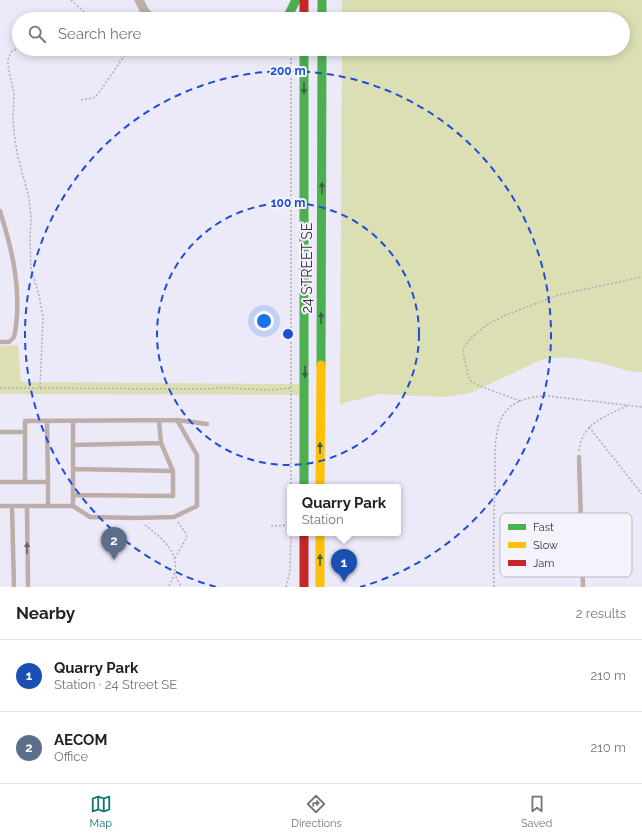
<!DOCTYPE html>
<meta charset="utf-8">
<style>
body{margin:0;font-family:Raleway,sans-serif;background:#f2f2f2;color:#222}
.you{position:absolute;left:264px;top:321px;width:14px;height:14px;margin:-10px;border:3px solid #fff;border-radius:50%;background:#1a73e8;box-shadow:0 0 0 6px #1a73e833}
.badge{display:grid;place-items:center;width:26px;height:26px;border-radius:50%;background:#0f766e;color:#fff;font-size:13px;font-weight:700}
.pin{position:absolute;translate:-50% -33px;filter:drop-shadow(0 1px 2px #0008)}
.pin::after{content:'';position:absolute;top:21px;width:14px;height:12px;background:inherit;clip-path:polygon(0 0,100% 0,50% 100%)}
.popup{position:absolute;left:287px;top:484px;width:114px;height:52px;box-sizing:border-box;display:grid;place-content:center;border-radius:4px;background:#fff;filter:drop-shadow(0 1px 3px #0005);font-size:13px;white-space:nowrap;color:#767676}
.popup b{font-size:15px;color:#222}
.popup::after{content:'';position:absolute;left:50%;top:100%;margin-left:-8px;border:8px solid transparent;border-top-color:#fff}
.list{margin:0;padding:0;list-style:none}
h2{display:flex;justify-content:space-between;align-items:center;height:52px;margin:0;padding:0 16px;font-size:17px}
h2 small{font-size:13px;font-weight:400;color:#767676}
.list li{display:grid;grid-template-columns:26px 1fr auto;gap:12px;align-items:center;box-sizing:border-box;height:72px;padding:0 16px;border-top:1px solid #e0e0e0}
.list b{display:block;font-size:15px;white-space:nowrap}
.list p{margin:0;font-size:13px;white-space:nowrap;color:#767676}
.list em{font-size:13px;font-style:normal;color:#767676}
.icon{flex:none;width:22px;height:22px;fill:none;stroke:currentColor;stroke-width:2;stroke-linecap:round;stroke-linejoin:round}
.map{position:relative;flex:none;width:642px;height:587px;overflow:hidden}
.search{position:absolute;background:#fff;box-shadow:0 2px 10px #0003;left:12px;right:12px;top:12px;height:44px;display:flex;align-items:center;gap:10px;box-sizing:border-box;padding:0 14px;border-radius:22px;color:#767676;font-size:15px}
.sheet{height:196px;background:#fff}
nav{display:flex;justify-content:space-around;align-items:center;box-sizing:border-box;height:56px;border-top:1px solid #e0e0e0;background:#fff;font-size:11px;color:#767676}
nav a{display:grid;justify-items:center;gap:2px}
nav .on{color:#0f766e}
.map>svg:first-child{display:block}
.green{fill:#dcdfb3}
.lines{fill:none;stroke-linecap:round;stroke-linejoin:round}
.path{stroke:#b7adac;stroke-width:1.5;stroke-dasharray:2 2;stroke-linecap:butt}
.lane{stroke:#bdaeaa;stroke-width:4.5}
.street{stroke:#bdaeaa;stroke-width:9}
.fast{stroke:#4caf50;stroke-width:9}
.slow{stroke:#ffc107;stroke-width:9}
.jam{stroke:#c62828;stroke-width:9}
.oneway{fill:#3d5e48}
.oneway2{fill:#6b646c}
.ring{fill:none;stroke:#1d4ed8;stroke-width:2;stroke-dasharray:7 5}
.labels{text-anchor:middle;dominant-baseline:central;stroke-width:4;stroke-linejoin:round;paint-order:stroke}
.street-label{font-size:14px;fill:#353243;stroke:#f4f3fc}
.key{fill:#f4f3fc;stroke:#bbb9c4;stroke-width:1}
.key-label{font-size:11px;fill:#353243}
.centre{fill:#1d4ed8;stroke:#f4f3fc;stroke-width:2}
.ring-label{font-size:12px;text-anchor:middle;font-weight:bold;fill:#1d4ed8;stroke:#f4f3fc;stroke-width:4;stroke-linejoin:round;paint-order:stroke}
</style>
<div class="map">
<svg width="642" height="587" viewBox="0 0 642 587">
<rect width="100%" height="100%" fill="#ece9f9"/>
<path class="green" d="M 342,0 L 642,0 L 642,372 C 631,372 622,369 612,366 C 588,360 565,354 541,360 L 470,393 L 443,397 L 379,394 L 340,404 L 342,49 L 623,49 L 623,19 L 342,19 Z
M 18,345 L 21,382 L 299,384 L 299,395 L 0,394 L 0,346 Z"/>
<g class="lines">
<path class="path" d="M 71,0 L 92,19
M 19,47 L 11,52 L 8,60 L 8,66 L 14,94 L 13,121 L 15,141 L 18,157 L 29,198 L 31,217 L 30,238 L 31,269 L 39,295 L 43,317 L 40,388
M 291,50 L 291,487
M 81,100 L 93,98 L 98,94 L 129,49
M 0,388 L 202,389 L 224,388 L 269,390 L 290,388
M 520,401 L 477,385 L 471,381 L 468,376 L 463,352 L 464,347 L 471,338 L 488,324 L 506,315 L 558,295 L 642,277
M 589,427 L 642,494
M 579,451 C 582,423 604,417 627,406
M 145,525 C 166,541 187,559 168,587
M 271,526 L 290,525
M 175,558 L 187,537 L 185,532 L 178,522
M 174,573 L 181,587
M 286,587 L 290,571 L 291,533
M 494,587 C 493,551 494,515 495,480 C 495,461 493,429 504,414 C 513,400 532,396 548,396 L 642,407"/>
<path class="lane" d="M 0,211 C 11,246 19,279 17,315 C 16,323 16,330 14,337 L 9,342 L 0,342
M 177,420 L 207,424
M 47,421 L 48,482
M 73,421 L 73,506
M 0,432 L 25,432
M 73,445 L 161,443 L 159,421
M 579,457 L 583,587
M 73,469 L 173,471 L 161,443
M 0,482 L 25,482
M 73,495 L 173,496 L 173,471
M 0,506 L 73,506 L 90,517 L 135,518 L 174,517 L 197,506 L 197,455 L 177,420 L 25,421 L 25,482 L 48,482 L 48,505
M 12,506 L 14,587
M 27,506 L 28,587"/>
<path class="street" d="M 139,0 L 145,12 L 152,19"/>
<path class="fast" d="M 322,0 L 322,19
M 284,19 L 289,14 L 296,0
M 304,49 L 304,487
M 321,365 L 322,49"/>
<path class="slow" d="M 320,487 L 321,365
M 320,533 L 320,587"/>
<path class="jam" d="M 304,0 L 304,19
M 304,533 L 304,587"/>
</g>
<defs><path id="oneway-solid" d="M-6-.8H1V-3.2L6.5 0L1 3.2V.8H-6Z"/></defs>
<g class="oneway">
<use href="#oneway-solid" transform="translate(304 88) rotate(90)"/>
<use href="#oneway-solid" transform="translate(322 188) rotate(-90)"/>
<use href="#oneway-solid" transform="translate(321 318) rotate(-90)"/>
<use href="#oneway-solid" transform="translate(305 372) rotate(90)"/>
<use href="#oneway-solid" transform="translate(320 448) rotate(-90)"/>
<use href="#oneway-solid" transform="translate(320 560) rotate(-90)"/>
</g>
<use class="oneway2" href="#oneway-solid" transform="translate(27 548) rotate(-90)"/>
<g class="ring">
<circle cx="288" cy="334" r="131"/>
<path d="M216 587A263 263 0 1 1 360 587"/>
</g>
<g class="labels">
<g class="street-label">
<text transform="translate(307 268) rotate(-90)">24 STREET SE</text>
</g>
</g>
<rect x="500" y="513" width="132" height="64" rx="6" class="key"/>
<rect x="508" y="524" width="18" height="6" fill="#4caf50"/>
<rect x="508" y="542" width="18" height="6" fill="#ffc107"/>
<rect x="508" y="560" width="18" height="6" fill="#c62828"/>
<g class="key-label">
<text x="533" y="531">Fast</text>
<text x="533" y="549">Slow</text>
<text x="533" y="567">Jam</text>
</g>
<circle cx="288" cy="334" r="6" class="centre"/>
<g class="ring-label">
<text x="288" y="75">200 m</text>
<text x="288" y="207">100 m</text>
</g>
</svg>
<div class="you"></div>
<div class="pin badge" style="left:344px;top:582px;background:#1a4fb4">1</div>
<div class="popup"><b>Quarry Park</b>Station</div>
<div class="pin badge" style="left:114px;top:560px;background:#5c6f8a">2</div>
<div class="search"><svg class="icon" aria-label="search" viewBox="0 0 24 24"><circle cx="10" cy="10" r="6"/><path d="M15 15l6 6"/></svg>Search here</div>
</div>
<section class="sheet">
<h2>Nearby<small>2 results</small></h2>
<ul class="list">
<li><span class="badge" style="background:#1a4fb4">1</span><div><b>Quarry Park</b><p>Station · 24 Street SE</p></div><em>210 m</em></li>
<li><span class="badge" style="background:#5c6f8a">2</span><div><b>AECOM</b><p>Office</p></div><em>210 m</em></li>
</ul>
</section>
<nav>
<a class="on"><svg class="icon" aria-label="map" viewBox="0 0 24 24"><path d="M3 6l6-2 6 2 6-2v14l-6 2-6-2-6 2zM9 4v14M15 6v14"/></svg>Map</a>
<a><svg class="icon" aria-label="directions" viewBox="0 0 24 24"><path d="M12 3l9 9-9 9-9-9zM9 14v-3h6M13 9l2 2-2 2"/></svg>Directions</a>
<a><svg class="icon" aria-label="saved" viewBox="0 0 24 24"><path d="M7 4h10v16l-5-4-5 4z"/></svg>Saved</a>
</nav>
